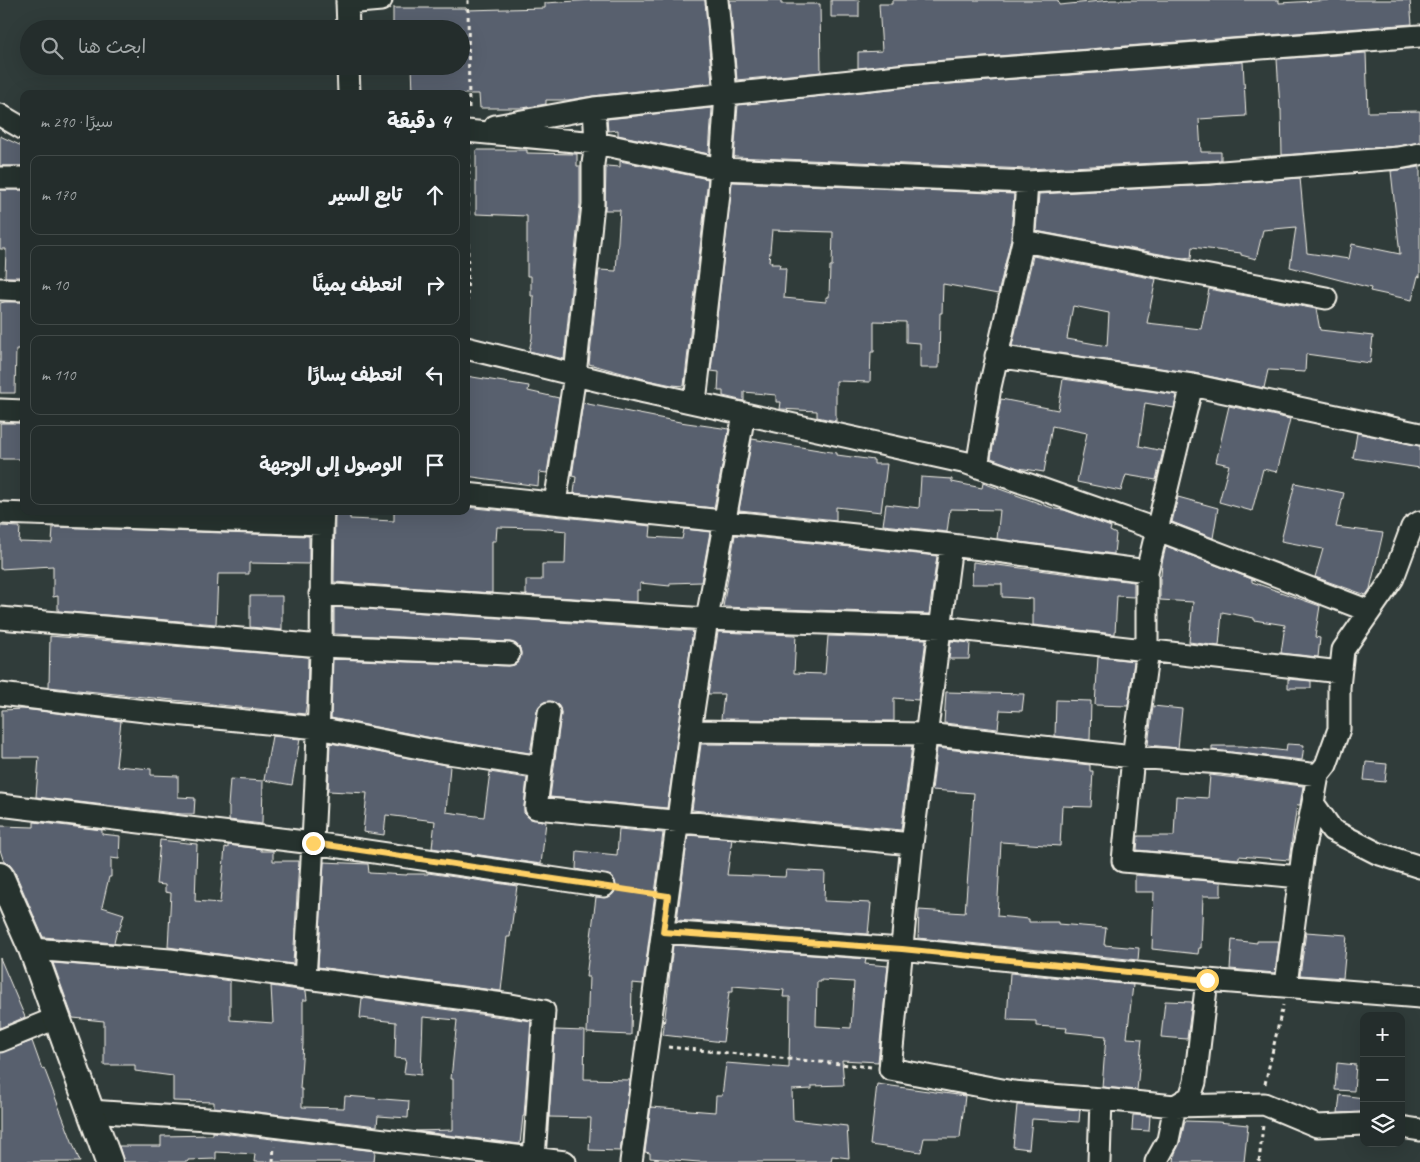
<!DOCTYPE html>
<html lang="ar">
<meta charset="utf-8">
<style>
body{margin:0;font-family:Caveat,"Playpen Sans Arabic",sans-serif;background:#303938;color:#f1f3f6;direction:rtl}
.controls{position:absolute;right:15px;bottom:15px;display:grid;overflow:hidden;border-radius:10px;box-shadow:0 5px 20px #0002}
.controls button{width:45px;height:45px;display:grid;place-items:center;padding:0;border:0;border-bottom:1px solid #414948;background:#242d2c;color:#f1f3f6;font:25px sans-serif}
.stop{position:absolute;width:15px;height:15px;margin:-11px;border:4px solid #ffd166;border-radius:50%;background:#fff}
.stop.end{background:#ffd166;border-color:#fff;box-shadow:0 1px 5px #0008}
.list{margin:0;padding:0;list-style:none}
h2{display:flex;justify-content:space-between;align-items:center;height:65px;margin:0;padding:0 20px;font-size:21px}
h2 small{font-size:16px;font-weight:400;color:#a3a8a9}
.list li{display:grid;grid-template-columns:32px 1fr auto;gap:15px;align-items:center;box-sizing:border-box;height:80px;margin:0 10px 10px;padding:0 10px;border:1px solid #414948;border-radius:10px}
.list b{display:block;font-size:19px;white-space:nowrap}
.list em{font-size:16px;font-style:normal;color:#a3a8a9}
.icon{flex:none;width:28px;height:28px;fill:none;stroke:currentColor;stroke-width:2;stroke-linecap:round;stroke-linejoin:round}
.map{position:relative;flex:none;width:1420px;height:1162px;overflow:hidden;direction:ltr}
.search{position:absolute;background:#242d2c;box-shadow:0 5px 20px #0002;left:20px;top:20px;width:450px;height:55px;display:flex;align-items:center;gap:12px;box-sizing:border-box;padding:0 18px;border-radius:28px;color:#a3a8a9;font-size:19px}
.panel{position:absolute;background:#242d2c;box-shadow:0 5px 20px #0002;left:20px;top:90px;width:450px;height:425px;border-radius:10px;direction:rtl}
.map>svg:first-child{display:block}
.building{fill:#59616e;stroke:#f4f1e8;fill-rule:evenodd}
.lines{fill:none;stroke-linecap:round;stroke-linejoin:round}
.minor-casing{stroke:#f4f1e8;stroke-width:25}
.tertiary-casing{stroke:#f4f1e8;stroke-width:30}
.path{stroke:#f4f1e8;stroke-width:3;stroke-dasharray:4 4;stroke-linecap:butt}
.minor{stroke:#26332d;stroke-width:21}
.tertiary{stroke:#26332d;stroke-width:26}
.route{stroke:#ffd166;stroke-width:6}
</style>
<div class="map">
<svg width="1420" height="1162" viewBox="0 0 1420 1162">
<rect width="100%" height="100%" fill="#303c3a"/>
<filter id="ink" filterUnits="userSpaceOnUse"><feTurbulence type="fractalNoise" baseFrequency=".02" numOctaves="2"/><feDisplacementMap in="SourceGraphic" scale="10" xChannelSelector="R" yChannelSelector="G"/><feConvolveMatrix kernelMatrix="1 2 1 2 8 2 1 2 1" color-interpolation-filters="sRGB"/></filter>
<g filter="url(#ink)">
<path class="building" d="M 593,0 L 705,0 L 712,83 L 593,96 L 568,100 L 546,100 L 546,104 L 523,108 L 480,108 L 479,94 L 413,94 L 412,66 L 461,66 L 461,27 L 393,29 L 393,8 L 466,8 L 466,10 L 545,8 L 545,3 Z
M 730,0 L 781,0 L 781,4 L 820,4 L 821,72 L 737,80 Z
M 831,0 L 859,0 L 859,17 L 831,17 Z
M 892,0 L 1058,0 L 1059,5 L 1111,0 L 1279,0 L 1279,3 L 1333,0 L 1410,0 L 1412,24 L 907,63 L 858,68 L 858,52 L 882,51 L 879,4 L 892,4 Z
M 1366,53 L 1368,112 L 1420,111 L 1420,142 L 1397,146 L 1282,155 L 1281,109 L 1280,109 L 1277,59 Z
M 1243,62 L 1246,116 L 1199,119 L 1201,152 L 1221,152 L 1221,160 L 1027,169 L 734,157 L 738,105 L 909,87 Z
M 712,108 L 709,154 L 618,135 L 618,130 L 608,131 L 607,119 Z
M 0,136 L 24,147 L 24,166 L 0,166 Z
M 476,150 L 527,150 L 527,153 L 577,154 L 577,166 L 580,166 L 580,203 L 564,359 L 529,351 L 532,338 L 534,296 L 531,296 L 531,276 L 527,276 L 527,216 L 476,214 Z
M 620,161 L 708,179 L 684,386 L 672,385 L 648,380 L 589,364 L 599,270 L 616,271 L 620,210 L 605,210 L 606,166 L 620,167 Z
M 1420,167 L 1420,277 L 1418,276 L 1412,300 L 1370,291 L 1371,288 L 1290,267 L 1296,227 L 1263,230 L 1256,259 L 1241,255 L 1241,253 L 1192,247 L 1191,259 L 1176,257 L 1036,231 L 1039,194 L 1211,185 L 1300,178 L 1307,253 L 1349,259 L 1352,244 L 1400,254 L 1391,171 Z
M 732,182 L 1014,194 L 1011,239 L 998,294 L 943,284 L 942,313 L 940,313 L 939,368 L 920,368 L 920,343 L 906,342 L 906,322 L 874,321 L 874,352 L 871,352 L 870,382 L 836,381 L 836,421 L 817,417 L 817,411 L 780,409 L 781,402 L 776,402 L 776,395 L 744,392 L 744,401 L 723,396 L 723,391 L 718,391 L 719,372 L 711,371 ZM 772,230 L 833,232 L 832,266 L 830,266 L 829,297 L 826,297 L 826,302 L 784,298 L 786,268 L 779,268 L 780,264 L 771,264 L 772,262 L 769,262 Z
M 0,190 L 24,190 L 24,277 L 5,277 L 6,249 L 0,249 Z
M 1033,256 L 1156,279 L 1147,323 L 1201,329 L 1209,289 L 1316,309 L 1320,330 L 1373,336 L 1370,363 L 1306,354 L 1305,372 L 1268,370 L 1264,388 L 1194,373 L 1012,346 ZM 1073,306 L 1109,313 L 1107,346 L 1067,339 Z
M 5,302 L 24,302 L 24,349 L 16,349 L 15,393 L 0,393 L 0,303 Z
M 466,376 L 529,386 L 528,391 L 559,398 L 547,473 L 539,472 L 538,486 L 466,476 Z
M 1063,379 L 1177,395 L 1174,408 L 1145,403 L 1139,446 L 1163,451 L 1156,480 L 1126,475 L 1121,491 L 1077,482 L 1087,433 L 1052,426 L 1044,472 L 1018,468 L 991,458 L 1001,399 L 1058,410 Z
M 583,403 L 680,422 L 729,429 L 714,508 L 574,493 L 576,477 L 572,476 Z
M 1229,406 L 1290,419 L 1277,472 L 1263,469 L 1252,511 L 1219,502 L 1229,465 L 1216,462 Z
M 0,423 L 24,423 L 24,459 L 0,459 Z
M 1357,433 L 1420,446 L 1420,468 L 1353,458 Z
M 752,439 L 837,453 L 837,455 L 874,460 L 874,464 L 887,464 L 881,512 L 836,507 L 836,520 L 739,510 Z
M 921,477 L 952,479 L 952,482 L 982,488 L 983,483 L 1055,509 L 1064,510 L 1111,527 L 1110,531 L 1116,534 L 1114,554 L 997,539 L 1000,510 L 950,509 L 947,532 L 883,525 L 886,504 L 919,508 Z
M 1295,483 L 1344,493 L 1336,527 L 1383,533 L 1370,589 L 1366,595 L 1315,577 L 1323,549 L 1281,541 Z
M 1178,497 L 1218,508 L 1213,538 L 1172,522 Z
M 466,507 L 651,526 L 650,537 L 682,539 L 684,529 L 710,532 L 701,582 L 670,583 L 670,586 L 640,583 L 640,590 L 637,590 L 637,602 L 526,595 L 526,580 L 542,580 L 542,564 L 565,564 L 566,531 L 539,528 L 497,527 L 496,541 L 492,541 L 492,593 L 334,582 L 335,511 L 350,511 L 350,519 L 394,521 L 394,511 L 466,511 Z
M 0,526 L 20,527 L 19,542 L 52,543 L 53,527 L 309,536 L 309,564 L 249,563 L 249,574 L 218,574 L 216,624 L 58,611 L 58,596 L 53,597 L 53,566 L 0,569 Z
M 735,535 L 937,556 L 929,614 L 723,607 Z
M 1166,546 L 1252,579 L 1252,582 L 1320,606 L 1315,637 L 1320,638 L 1318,657 L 1281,653 L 1285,625 L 1254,620 L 1254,618 L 1222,612 L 1219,646 L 1189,642 L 1193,602 L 1160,600 L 1160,576 L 1161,576 L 1162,563 Z
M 973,562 L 1134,582 L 1134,597 L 1117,596 L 1115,634 L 1033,625 L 1033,599 L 1002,597 L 1002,584 L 972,584 Z
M 250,596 L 282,596 L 282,630 L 250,627 Z
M 334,607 L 693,631 L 667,808 L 550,797 L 561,714 L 560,708 L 557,704 L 551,701 L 544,702 L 539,706 L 537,711 L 530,753 L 437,739 L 331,718 L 333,659 L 508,666 L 514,665 L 519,661 L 521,654 L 520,648 L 516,644 L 510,642 L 334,634 Z
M 718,632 L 796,635 L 794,673 L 825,674 L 828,636 L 926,639 L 918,700 L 894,698 L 894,721 L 721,719 L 724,694 L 708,694 Z
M 50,636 L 308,657 L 307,702 L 305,714 L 49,687 Z
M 951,641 L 970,643 L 969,659 L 949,659 Z
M 1098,657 L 1134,661 L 1128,706 L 1095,705 Z
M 1288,679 L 1311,681 L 1311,688 L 1288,688 Z
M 946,692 L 1024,694 L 1022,711 L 1000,710 L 998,729 L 944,723 Z
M 1056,700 L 1091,701 L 1090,740 L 1055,736 Z
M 1153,706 L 1182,709 L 1178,748 L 1148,745 Z
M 23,709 L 121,721 L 116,766 L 151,769 L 151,775 L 178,776 L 178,797 L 195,798 L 194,814 L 182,814 L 36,797 L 39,757 L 2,757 L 2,710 Z
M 272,736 L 300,739 L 292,785 L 264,780 Z
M 330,743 L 450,766 L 446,812 L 484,817 L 490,772 L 527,778 L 524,806 L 524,813 L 529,818 L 546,822 L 541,864 L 432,848 L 435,821 L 386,815 L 384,835 L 363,832 L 367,793 L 328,791 Z
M 701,744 L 912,746 L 901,830 L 692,810 Z
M 1287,744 L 1304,745 L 1302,760 L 1212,750 L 1212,746 L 1242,746 L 1286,751 Z
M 937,748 L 1090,765 L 1090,771 L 1093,771 L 1091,807 L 1062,806 L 1060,846 L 1001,842 L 997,916 L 1029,919 L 1029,922 L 1058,922 L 1058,924 L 1106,928 L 1104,945 L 1139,948 L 1138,960 L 918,938 L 919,910 L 965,913 L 974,793 L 932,790 Z
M 1366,762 L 1387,764 L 1385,782 L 1364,780 Z
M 1210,775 L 1303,786 L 1300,805 L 1297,805 L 1289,860 L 1239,856 L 1239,859 L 1137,850 L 1138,836 L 1174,836 L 1176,796 L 1208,798 Z
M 230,779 L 263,781 L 262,824 L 229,820 L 229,807 L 228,806 Z
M 34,822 L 102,830 L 102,834 L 120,836 L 119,859 L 111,858 L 111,877 L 109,877 L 102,907 L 124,914 L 119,931 L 117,930 L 114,943 L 43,937 L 14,870 L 9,864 L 4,862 L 0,850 L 0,826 L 34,827 Z
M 619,829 L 663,833 L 643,984 L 632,983 L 631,1035 L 587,1033 L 589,977 L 586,977 L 596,897 L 609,897 L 614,893 L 616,887 L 615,881 L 611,876 L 576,869 L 577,851 L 617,855 Z
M 688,835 L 732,839 L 727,875 L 785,877 L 786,870 L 825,872 L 824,901 L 871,903 L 868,934 L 677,920 Z
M 160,840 L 197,844 L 195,901 L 220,903 L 225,847 L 228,848 L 228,845 L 261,849 L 261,851 L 273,851 L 273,861 L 299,861 L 293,964 L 168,947 L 171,893 L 165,892 L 165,885 L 156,884 Z
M 324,862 L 368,864 L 369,873 L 407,875 L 407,874 L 428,874 L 428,873 L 517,886 L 510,937 L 507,937 L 501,991 L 318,967 Z
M 1135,875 L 1221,882 L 1221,896 L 1203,896 L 1201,948 L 1199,948 L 1198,954 L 1152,949 L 1154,892 L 1135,892 Z
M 1306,932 L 1347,935 L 1343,978 L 1300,975 Z
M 1232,940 L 1257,943 L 1257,941 L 1279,941 L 1275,973 L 1230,969 Z
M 673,945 L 866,959 L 865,964 L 888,966 L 878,1062 L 842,1060 L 844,1085 L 812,1086 L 812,1089 L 792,1090 L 793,1120 L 847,1126 L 849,1158 L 832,1156 L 831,1162 L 699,1162 L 650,1158 L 650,1153 L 645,1152 L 651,1107 L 715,1112 L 716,1096 L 722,1096 L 726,1063 L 789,1068 L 790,997 L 783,997 L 784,990 L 733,986 L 733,992 L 729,992 L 723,1042 L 663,1035 ZM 821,980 L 854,982 L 851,1028 L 816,1026 L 817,982 L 821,982 Z
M 0,958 L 25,1017 L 0,1028 Z
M 53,963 L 169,972 L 230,981 L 230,1020 L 273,1023 L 271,986 L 306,991 L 307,1000 L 303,1000 L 303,1044 L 300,1089 L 302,1089 L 302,1107 L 344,1108 L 345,1096 L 409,1101 L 408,1118 L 378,1116 L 377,1126 L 214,1107 L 214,1102 L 173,1101 L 173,1076 L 135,1071 L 135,1065 L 104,1065 L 104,1021 L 73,1018 Z
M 1010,973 L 1133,985 L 1127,1038 L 1142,1039 L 1137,1090 L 1102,1087 L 1106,1036 L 1066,1032 L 1067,1028 L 1036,1026 L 1036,1021 L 1007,1020 Z
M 362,998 L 531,1021 L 524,1116 L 523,1116 L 520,1144 L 415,1131 L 453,1130 L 453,1079 L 451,1079 L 457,1020 L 423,1017 L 421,1075 L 404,1073 L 406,1059 L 395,1058 L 396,1022 L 360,1018 Z
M 1165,1001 L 1192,1002 L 1187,1039 L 1161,1037 Z
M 555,1030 L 585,1031 L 584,1079 L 630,1080 L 620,1151 L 589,1150 L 591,1118 L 549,1117 Z
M 32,1041 L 42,1069 L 44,1068 L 80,1162 L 0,1162 L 0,1053 Z
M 1337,1063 L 1356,1065 L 1354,1091 L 1335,1090 Z
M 877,1084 L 965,1096 L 960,1138 L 924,1138 L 921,1152 L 870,1145 Z
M 1340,1095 L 1364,1098 L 1364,1112 L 1338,1113 Z
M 1017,1105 L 1080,1110 L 1079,1122 L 1032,1119 L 1029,1149 L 1013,1147 Z
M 1133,1115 L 1150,1116 L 1149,1131 L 1132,1130 Z
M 1185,1121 L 1218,1122 L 1248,1125 L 1244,1162 L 1174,1162 L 1175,1153 L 1180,1143 Z
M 213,1132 L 375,1151 L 374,1162 L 254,1162 L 255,1154 L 216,1152 L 216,1159 L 188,1160 L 188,1162 L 124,1162 L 119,1146 L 161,1146 L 161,1136 L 213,1135 Z"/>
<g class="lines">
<defs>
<path id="minor" d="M 347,0 L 348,29
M 347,3 L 381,0
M 348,66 L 349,94
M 0,115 L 24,129
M 495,126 L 594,108 L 908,75 L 1420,36
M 466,131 L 596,143 L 721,169 L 1027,182 L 1210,173 L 1399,158 L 1420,154
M 0,178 L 24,178
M 1023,241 L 1326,298
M 0,289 L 24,290
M 466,348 L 645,392 L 967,463 L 1158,530 L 1369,611
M 996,356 L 1192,385 L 1420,434
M 1192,385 L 1147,571 L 1147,657 L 1133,757 L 1123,861 L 1300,877
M 695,402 L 719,194 L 726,94 L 717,0
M 0,410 L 24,411
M 977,467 L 990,387 L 1023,241 L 1027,182
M 466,494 L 951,545 L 1147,571
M 555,503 L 575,375 L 593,204 L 593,164 L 596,143 L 594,108
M 0,513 L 322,524
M 1420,522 L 1412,527 L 1393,578 L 1343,650 L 1339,687 L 1339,729 L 1326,765 L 1318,775 L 1313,803 L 1332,830 L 1377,853 L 1420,867
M 951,545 L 912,844 L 890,1069 L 1013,1092 L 1101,1099 L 1099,1162
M 320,594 L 707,619 L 941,627 L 1340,672
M 0,618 L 321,646 L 509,654
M 0,694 L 145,711 L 318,728 L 435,751 L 541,767 L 536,808 L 912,844
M 690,731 L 926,734 L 1133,757 L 1222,763 L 1318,775
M 541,767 L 549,713
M 0,805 L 313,843 L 604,886
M 663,932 L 901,949 L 1207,980
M 32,949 L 170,960 L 511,1005 L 544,1011 L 534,1158
M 305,978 C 312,868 318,758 321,648 C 322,602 320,557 323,511
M 1286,985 L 1303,852 L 1313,803
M 0,1041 L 44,1023
M 1101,1099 L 1175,1106 L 1264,1104 L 1317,1126 L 1364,1124
M 90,1111 L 222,1120 L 565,1162
M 1401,1127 L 1420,1130
M 631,1162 L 690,731 L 707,619 L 744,414
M 1156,1162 L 1168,1140 L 1175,1106 L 1190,1097 L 1195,1082 L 1207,980 L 1420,997"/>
<path id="tertiary" d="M 0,876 L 32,949 L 109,1162"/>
</defs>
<use href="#minor" class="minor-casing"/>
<use href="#tertiary" class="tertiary-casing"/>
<path class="path" d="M 468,0 L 469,112
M 467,327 L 469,151
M 622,889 L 648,893
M 668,1047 L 871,1067
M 1265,1084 L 1283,1005
M 273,1162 L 274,1146
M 1259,1162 L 1263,1125"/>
<use href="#minor" class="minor"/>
<use href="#tertiary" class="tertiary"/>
</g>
</g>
<g class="lines" filter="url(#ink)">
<path class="route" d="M 313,843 L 668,896 L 663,932 L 902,949 L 1207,980"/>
</g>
</svg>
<div class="controls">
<button>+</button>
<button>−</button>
<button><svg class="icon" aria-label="layers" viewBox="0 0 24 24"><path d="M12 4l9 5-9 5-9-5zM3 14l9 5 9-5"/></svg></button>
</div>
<div class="stop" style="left:1207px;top:980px"></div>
<div class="stop end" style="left:313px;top:843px"></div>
<div class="search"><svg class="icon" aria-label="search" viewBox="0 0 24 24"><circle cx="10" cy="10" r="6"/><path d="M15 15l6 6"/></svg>ابحث هنا</div>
<section class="panel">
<h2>4 دقيقة<small>سيرًا · 290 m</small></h2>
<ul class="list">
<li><svg class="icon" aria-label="ahead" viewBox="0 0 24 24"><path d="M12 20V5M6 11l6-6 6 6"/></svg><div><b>تابع السير</b></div><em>170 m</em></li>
<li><svg class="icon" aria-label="right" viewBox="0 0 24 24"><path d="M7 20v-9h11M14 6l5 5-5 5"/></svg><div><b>انعطف يمينًا</b></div><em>10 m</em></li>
<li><svg class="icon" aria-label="left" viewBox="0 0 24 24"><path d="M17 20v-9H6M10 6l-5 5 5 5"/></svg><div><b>انعطف يسارًا</b></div><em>110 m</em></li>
<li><svg class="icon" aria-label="arrive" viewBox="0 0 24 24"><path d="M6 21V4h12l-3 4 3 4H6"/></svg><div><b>الوصول إلى الوجهة</b></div></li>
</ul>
</section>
</div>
